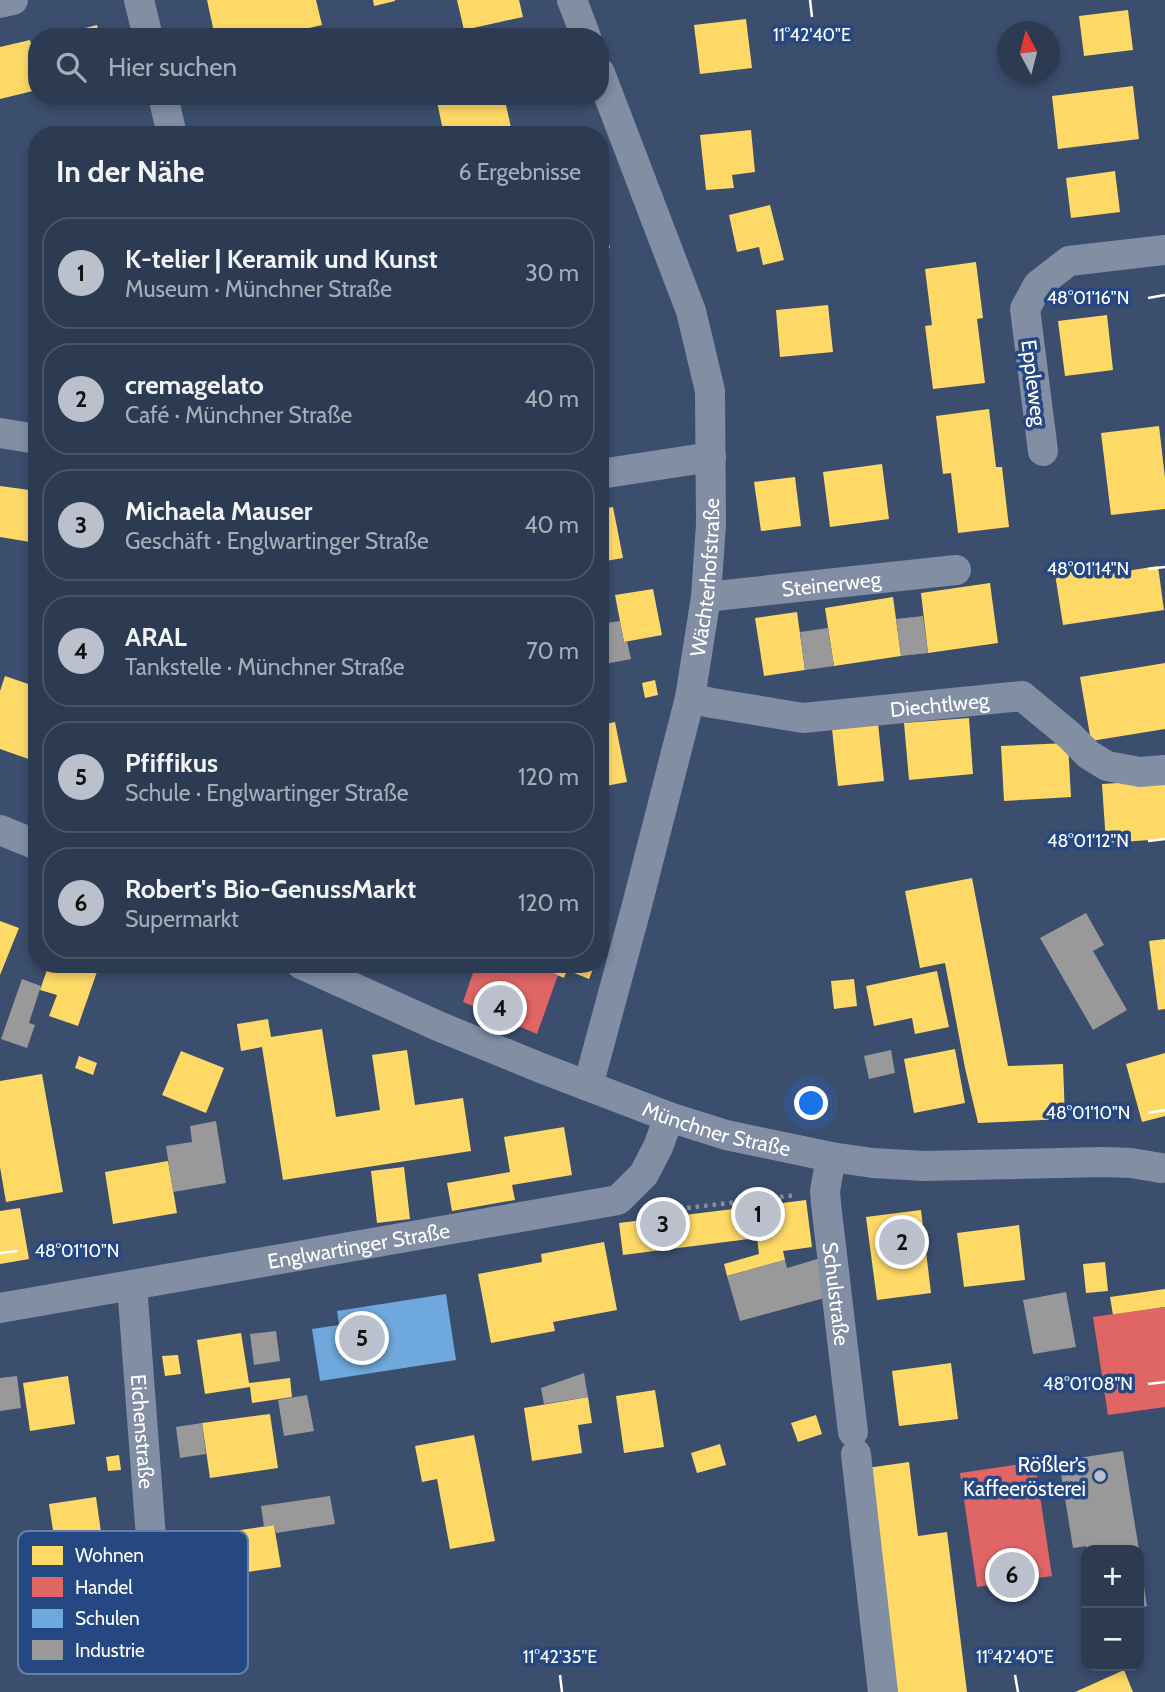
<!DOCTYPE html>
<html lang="de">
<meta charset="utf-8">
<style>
body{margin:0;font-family:Cabin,sans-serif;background:#38455c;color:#f1f3f6}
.controls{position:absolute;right:21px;bottom:21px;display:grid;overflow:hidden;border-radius:14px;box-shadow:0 4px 10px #0003}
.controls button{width:63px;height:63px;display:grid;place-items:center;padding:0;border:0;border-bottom:2px solid #485469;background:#2c3a52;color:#f1f3f6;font:35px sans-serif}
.compass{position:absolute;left:997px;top:21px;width:63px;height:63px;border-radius:50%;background:#2c3a52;box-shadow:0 4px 10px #0003;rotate:353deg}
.you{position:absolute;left:812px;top:1104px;width:24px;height:24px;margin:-18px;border:5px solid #fff;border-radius:50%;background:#1a73e8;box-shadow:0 0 0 10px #1a73e833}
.badge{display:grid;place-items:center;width:46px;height:46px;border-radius:50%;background:#bac1cc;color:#111;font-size:23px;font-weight:700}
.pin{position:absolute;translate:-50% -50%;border:4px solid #fff;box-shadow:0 2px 7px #0006}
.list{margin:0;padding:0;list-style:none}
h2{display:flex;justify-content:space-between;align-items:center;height:91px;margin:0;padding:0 28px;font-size:30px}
h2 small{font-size:23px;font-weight:400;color:#a6adb8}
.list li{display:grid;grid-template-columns:46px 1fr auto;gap:21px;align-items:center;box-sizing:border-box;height:112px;margin:0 14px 14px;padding:0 14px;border:2px solid #485469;border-radius:28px}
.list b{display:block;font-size:26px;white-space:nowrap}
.list p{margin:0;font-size:23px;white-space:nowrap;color:#a6adb8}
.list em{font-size:23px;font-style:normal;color:#a6adb8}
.icon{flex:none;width:38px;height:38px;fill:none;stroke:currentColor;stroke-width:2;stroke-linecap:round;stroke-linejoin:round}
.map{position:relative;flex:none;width:1165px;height:1692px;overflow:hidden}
.search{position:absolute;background:#2c3a52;box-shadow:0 4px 10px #0003;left:28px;top:28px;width:581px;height:77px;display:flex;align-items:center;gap:18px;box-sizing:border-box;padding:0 24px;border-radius:28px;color:#a6adb8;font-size:26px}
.panel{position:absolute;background:#2c3a52;box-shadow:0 4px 10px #0003;left:28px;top:126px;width:581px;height:847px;border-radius:28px}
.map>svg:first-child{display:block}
.homes{fill:#ffd966}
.shops{fill:#e06666}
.schools{fill:#6fa8dc}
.industry{fill:#999}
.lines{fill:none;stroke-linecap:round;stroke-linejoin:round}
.path{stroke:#818ea3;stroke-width:4.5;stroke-dasharray:3.5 5;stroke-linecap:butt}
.minor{stroke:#818ea3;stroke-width:30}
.ticks{fill:none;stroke:#fff;stroke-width:2.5}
.poi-dot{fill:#bac1cc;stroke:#264882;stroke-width:2.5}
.labels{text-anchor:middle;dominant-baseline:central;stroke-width:7;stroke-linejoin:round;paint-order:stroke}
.street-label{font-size:21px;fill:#fff;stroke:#264882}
.poi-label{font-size:21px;fill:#fff;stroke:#264882;text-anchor:end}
.key{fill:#264882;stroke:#677fa8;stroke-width:2}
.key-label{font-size:19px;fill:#fff}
.ticks-label{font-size:18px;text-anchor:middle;fill:#fff;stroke:#264882;stroke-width:7;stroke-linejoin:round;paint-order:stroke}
</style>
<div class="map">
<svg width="1165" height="1692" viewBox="0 0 1165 1692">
<rect width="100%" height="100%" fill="#3b4e6d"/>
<path class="homes" d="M 207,0 L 316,0 L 322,25 L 271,37 L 215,37 Z
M 373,0 L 395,0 L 395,1 L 374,6 Z
M 457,0 L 519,0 L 523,17 L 464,30 Z
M 1128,10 L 1133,50 L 1084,56 L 1079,16 Z
M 746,19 L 752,68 L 700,74 L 694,25 Z
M 97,25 L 100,37 L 54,37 L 54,36 Z
M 30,40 L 37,70 L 37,90 L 0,99 L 0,47 Z
M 1133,86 L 1139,139 L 1058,149 L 1052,96 Z
M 463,96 L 504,96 L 512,132 L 497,135 L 444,135 L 437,102 Z
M 366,129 L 368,135 L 347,135 L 347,134 Z
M 751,130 L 755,172 L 732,175 L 734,188 L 706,190 L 700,135 Z
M 1115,171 L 1120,212 L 1071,218 L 1066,178 Z
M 770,205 L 784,260 L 763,265 L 759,247 L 737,252 L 729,215 Z
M 600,208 L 610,248 L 600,250 Z
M 976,262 L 983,318 L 977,319 L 985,383 L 933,389 L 925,326 L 932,325 L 925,269 Z
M 828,305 L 833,352 L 780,357 L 776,310 Z
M 1107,315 L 1113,370 L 1065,376 L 1058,321 Z
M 989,409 L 996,467 L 1002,467 L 1009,527 L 958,533 L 951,473 L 943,474 L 936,416 Z
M 1159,426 L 1165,478 L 1165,509 L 1111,515 L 1101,433 Z
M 882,464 L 889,519 L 830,527 L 823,472 Z
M 795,477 L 801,526 L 761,531 L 754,482 Z
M 0,486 L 37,491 L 36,543 L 0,537 Z
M 613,507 L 623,558 L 600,562 L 600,509 Z
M 1158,566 L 1164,610 L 1063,625 L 1055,574 L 1094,569 L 1095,576 Z
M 990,583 L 998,643 L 928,653 L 921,593 Z
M 653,589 L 662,635 L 624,642 L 615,595 Z
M 893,597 L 901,656 L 834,666 L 825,608 Z
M 797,612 L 805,670 L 764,676 L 755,618 Z
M 1165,663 L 1165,729 L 1091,741 L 1080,677 Z
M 5,676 L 37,687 L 37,762 L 0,749 L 0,691 Z
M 655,680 L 658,695 L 645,698 L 642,683 Z
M 969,718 L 973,774 L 909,780 L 904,723 Z
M 615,722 L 627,782 L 600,787 L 600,725 Z
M 878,723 L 884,781 L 838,786 L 832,729 Z
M 1068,743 L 1071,797 L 1004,801 L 1001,746 Z
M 1165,780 L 1165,839 L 1106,843 L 1102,784 Z
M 972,878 L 1008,1066 L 1063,1064 L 1065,1119 L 978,1123 L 965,1068 L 945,963 L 920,968 L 905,891 Z
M 0,921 L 19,928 L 0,975 Z
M 600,932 L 607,935 L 600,952 Z
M 1165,939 L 1165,1009 L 1158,1010 L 1149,941 Z
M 49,964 L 86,964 L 98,969 L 78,1026 L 49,1016 L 57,995 L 40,990 Z
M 531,964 L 595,964 L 589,979 L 567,970 L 564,978 Z
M 937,971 L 949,1027 L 915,1034 L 912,1018 L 874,1026 L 866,986 Z
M 854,979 L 857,1006 L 834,1009 L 831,981 Z
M 268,1019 L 271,1037 L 322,1029 L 336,1117 L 380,1110 L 372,1055 L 407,1050 L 415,1105 L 463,1098 L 471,1151 L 283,1180 L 262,1047 L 241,1051 L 237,1024 Z
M 955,1049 L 965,1103 L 914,1113 L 904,1059 Z
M 181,1051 L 224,1068 L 206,1113 L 162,1095 Z
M 1165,1053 L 1165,1116 L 1142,1122 L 1126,1064 Z
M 79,1056 L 97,1063 L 93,1075 L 75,1068 Z
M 42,1074 L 63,1192 L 6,1202 L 0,1167 L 0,1081 Z
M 564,1127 L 572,1175 L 512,1185 L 515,1200 L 452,1211 L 447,1183 L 510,1172 L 504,1137 Z
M 168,1161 L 177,1213 L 113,1224 L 105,1172 Z
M 404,1167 L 410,1219 L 377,1223 L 371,1171 Z
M 806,1200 L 812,1247 L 783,1251 L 785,1260 L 727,1276 L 724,1264 L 759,1254 L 757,1238 L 623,1255 L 619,1223 Z
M 20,1208 L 29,1259 L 0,1264 L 0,1211 Z
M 921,1210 L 931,1293 L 877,1300 L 866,1217 Z
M 1019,1225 L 1025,1280 L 964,1287 L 957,1233 Z
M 604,1242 L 617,1310 L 553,1322 L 555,1331 L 491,1343 L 478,1274 L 542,1262 L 541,1254 Z
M 1105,1262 L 1108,1291 L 1086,1293 L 1083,1264 Z
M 1165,1289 L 1165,1307 L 1113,1315 L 1110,1297 Z
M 241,1333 L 249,1383 L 290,1378 L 292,1397 L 252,1403 L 250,1387 L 205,1394 L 197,1340 Z
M 178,1355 L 181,1374 L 165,1376 L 162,1356 Z
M 951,1363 L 958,1419 L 899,1426 L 892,1371 Z
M 68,1376 L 75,1424 L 30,1431 L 23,1383 Z
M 655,1390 L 664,1447 L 624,1453 L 616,1396 Z
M 588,1397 L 592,1423 L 578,1425 L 582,1453 L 532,1461 L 524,1408 Z
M 270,1414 L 278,1468 L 210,1478 L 202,1423 Z
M 816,1415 L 822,1434 L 798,1442 L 791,1423 Z
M 474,1435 L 495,1541 L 450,1549 L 437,1479 L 422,1482 L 415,1446 Z
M 720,1444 L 726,1465 L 697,1473 L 691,1453 Z
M 119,1455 L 121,1470 L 108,1471 L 106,1457 Z
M 909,1462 L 918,1536 L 947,1532 L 967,1692 L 888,1692 L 867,1468 Z
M 96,1497 L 102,1539 L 112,1538 L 118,1578 L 79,1583 L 76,1567 L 59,1570 L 49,1504 Z
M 274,1525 L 281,1567 L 207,1578 L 201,1536 Z
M 1124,1670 L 1133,1692 L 1075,1692 Z"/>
<path class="shops" d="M 476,964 L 530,964 L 558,975 L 537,1034 L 463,1002 Z
M 1165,1307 L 1165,1407 L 1108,1415 L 1093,1317 Z
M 1035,1462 L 1052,1576 L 977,1587 L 960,1473 Z"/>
<path class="schools" d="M 446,1294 L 456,1360 L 320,1381 L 312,1329 L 339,1325 L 337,1311 Z"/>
<path class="industry" d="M 923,616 L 928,653 L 901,656 L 896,619 Z
M 620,621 L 624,642 L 627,641 L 631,659 L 605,664 L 600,637 L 600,624 Z
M 828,628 L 834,666 L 805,670 L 800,632 Z
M 1086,913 L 1104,945 L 1093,951 L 1127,1010 L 1093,1030 L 1040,938 Z
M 22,979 L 41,986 L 29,1023 L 35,1025 L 27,1048 L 1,1039 Z
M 891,1050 L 895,1073 L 869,1079 L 864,1056 Z
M 216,1121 L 226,1183 L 173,1192 L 166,1146 L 192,1142 L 190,1126 Z
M 827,1256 L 832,1296 L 740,1321 L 727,1276 L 785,1260 L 787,1268 Z
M 1066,1292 L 1076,1347 L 1033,1354 L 1023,1300 Z
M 276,1331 L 280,1361 L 254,1365 L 250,1334 Z
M 584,1373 L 588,1397 L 544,1404 L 541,1388 Z
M 17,1376 L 21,1408 L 0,1411 L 0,1378 Z
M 307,1395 L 314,1431 L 284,1436 L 278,1400 Z
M 202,1423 L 206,1454 L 180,1458 L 176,1427 Z
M 1123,1451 L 1139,1550 L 1087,1550 L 1086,1546 L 1073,1548 L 1059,1461 Z
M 330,1496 L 335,1524 L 276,1533 L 274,1525 L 264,1527 L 261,1506 Z
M 1139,1561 L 1140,1561 L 1147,1606 L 1139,1608 Z"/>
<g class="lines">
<path class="path" d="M 645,1213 L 796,1195"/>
<g class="minor">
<path d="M 139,0 L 148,37"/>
<path d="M 572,0 L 586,37"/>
<path d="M 0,3 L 13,0"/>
<path d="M 163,96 L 172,135"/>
<path d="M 0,433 L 37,439"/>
<path d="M 1043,451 L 1025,309 L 1038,285 L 1069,261 L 1165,250"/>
<path d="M 600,474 L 711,457"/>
<path id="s1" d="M 706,597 L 956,570"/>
<path id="s2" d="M 690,698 L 712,703 L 803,718 L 1022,696 L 1069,735 L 1089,755 L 1107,766 L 1140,772 L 1165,770"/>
<path d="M 0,830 L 37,845"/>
<path id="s3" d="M 301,964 L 438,1026 L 541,1068 L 669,1117 L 726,1135 L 831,1157 L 873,1163 L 924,1166 L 1103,1162 L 1131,1163 L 1161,1168"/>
<path id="s4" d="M 588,1086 L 637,905 L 690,698 L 706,597 L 711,524 L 710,391 L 691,311 L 600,73"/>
<path id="s5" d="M 831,1157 L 825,1191 L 826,1204 L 853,1432"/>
<path id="s6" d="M 132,1285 L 154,1578"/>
<path id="s7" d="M 0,1308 L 618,1200 L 644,1174 L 658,1147 L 669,1117"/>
<path d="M 856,1454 L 883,1692"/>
</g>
</g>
<path class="ticks" d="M 810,0 L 812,17M 1148,298 L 1165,295M 1148,569 L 1165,567M 1148,841 L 1165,839M 1148,1113 L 1165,1110M 0,1253 L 17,1251M 1148,1384 L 1165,1382M 560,1675 L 562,1692M 1015,1675 L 1018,1692"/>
<circle class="poi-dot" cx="1100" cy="1476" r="7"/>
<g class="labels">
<g class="street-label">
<text transform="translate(1034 383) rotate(83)">Eppleweg</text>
<text stroke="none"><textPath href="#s4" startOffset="523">Wächterhofstraße</textPath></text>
<text stroke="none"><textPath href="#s1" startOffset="126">Steinerweg</textPath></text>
<text stroke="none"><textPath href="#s2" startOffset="252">Diechtlweg</textPath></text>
<text stroke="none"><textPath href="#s3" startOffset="448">Münchner Straße</textPath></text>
<text stroke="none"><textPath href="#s7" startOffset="364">Englwartinger Straße</textPath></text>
<text stroke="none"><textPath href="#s5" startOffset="138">Schulstraße</textPath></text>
<text stroke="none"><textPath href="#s6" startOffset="147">Eichenstraße</textPath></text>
</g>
<g class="poi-label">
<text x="1086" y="1464">Rößler’s<tspan x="1086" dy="24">Kaffeerösterei</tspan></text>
</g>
</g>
<rect x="18" y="1531" width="230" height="143" rx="10" class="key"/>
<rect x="32" y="1546" width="31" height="19" fill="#ffd966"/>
<rect x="32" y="1577" width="31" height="20" fill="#e06666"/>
<rect x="32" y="1609" width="31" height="19" fill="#6fa8dc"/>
<rect x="32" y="1640" width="31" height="20" fill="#999"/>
<g class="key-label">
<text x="75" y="1562">Wohnen</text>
<text x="75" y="1594">Handel</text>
<text x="75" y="1625">Schulen</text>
<text x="75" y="1657">Industrie</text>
</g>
<g class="ticks-label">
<text x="812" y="41">11°42'40"E</text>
<text x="1088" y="304">48°01'16"N</text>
<text x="1088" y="575">48°01'14"N</text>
<text x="1088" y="847">48°01'12"N</text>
<text x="1088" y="1119">48°01'10"N</text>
<text x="77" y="1257">48°01'10"N</text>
<text x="1088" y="1390">48°01'08"N</text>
<text x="560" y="1663">11°42'35"E</text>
<text x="1015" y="1663">11°42'40"E</text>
</g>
</svg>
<div class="controls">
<button>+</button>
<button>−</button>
</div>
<svg class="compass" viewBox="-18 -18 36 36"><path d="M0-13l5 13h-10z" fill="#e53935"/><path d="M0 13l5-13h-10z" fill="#a6adb8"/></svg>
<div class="you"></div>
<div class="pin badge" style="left:758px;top:1214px">1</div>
<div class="pin badge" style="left:902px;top:1242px">2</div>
<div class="pin badge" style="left:663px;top:1224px">3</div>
<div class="pin badge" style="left:500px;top:1008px">4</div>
<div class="pin badge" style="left:362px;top:1338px">5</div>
<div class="pin badge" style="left:1012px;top:1575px">6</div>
<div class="search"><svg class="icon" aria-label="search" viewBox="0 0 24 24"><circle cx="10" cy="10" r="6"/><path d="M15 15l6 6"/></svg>Hier suchen</div>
<section class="panel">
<h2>In der Nähe<small>6 Ergebnisse</small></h2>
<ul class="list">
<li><span class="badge">1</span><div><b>K-telier | Keramik und Kunst</b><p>Museum · Münchner Straße</p></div><em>30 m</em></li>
<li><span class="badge">2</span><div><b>cremagelato</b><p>Café · Münchner Straße</p></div><em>40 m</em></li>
<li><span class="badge">3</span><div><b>Michaela Mauser</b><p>Geschäft · Englwartinger Straße</p></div><em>40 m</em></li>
<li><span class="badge">4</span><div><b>ARAL</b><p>Tankstelle · Münchner Straße</p></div><em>70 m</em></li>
<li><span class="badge">5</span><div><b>Pfiffikus</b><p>Schule · Englwartinger Straße</p></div><em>120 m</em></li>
<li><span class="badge">6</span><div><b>Robert's Bio-GenussMarkt</b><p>Supermarkt</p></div><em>120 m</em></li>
</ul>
</section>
</div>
